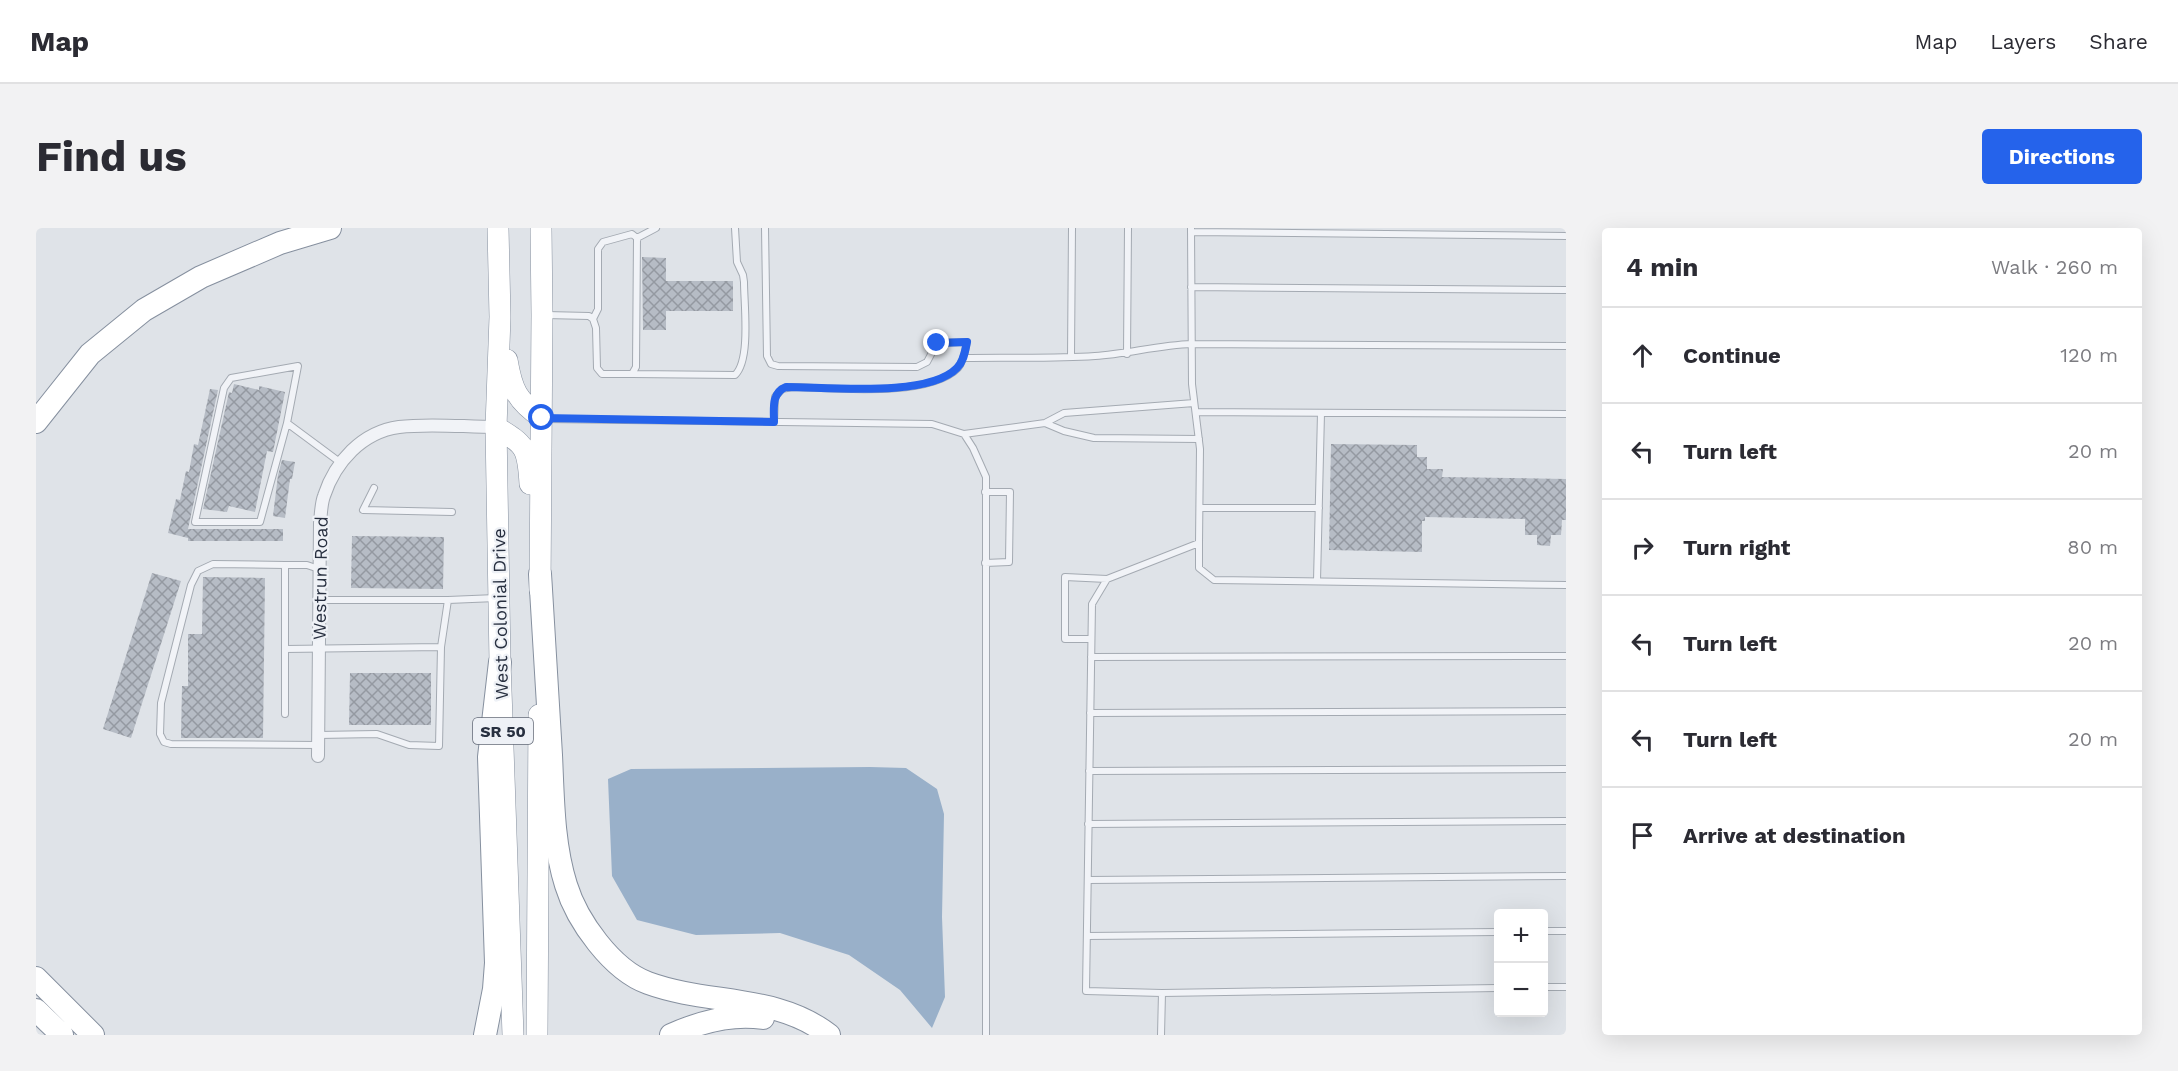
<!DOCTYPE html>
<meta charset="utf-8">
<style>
body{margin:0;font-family:"Work Sans",sans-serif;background:#f2f2f3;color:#2b2b33}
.controls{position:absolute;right:18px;bottom:18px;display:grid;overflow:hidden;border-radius:6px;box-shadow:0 6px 24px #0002}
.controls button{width:54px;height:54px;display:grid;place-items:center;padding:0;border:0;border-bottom:2px solid #e1e1e2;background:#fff;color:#2b2b33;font:30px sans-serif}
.stop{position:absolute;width:18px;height:18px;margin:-14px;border:4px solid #2563eb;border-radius:50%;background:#fff}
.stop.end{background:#2563eb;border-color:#fff;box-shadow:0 2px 6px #0008}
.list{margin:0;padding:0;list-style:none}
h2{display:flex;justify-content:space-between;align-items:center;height:78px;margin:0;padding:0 24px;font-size:26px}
h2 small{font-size:20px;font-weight:400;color:#7c7c81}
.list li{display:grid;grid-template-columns:39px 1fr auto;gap:18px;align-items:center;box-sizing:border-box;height:96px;padding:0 24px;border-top:2px solid #e1e1e2}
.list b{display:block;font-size:22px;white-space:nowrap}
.list em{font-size:20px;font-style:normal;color:#7c7c81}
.icon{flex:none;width:33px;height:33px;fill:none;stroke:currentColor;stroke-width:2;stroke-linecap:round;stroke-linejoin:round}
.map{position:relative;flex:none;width:1530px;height:807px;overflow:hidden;border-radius:6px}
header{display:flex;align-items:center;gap:36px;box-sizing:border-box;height:84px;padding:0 30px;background:#fff;border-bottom:2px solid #e1e1e2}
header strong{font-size:28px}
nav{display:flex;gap:33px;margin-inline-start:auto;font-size:21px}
.intro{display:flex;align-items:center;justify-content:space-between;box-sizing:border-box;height:144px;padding:0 36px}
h1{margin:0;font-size:42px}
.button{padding:15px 27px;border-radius:6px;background:#2563eb;color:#fff;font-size:21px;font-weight:700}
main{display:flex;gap:36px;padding:0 36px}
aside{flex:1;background:#fff;border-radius:6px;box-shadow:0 6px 24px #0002}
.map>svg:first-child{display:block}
.water{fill:#99b0c9}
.building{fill:url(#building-cross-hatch)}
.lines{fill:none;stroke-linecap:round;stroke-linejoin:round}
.service-casing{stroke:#a4aab2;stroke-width:8}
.minor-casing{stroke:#a4aab2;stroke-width:14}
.trunk-casing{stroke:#86909f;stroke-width:22}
.motorway-casing{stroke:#86909f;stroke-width:24}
.service{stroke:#f1f3f7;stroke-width:6}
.minor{stroke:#f1f3f7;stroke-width:12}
.trunk{stroke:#fff;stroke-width:21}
.motorway{stroke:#fff;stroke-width:22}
.route{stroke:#2563eb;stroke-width:8}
.labels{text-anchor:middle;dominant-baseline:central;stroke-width:4.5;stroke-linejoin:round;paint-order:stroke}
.shield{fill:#eef1f6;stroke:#636a77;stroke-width:1.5}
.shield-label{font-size:16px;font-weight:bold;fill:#283040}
.street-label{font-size:18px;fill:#283040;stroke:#eef1f6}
</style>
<header>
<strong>Map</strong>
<nav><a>Map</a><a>Layers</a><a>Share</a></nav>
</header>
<div class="intro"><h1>Find us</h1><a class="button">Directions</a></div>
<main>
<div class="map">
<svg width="1530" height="807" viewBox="0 0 1530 807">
<defs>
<pattern id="building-cross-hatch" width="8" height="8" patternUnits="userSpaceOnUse" patternTransform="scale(1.5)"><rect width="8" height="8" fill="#b6bcc5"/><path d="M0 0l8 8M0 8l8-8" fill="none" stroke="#9499a1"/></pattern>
</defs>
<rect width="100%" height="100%" fill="#dfe3e8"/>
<path class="water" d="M 834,539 L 870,540 L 901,561 L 908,586 L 906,689 L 909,769 L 896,800 L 864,762 L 813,727 L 744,705 L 660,707 L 601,692 L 576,648 L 572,551 L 595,541 Z"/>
<path class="building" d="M 606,29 L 630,30 L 630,53 L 697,53 L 697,83 L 630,83 L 630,102 L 607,102 Z
M 198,156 L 223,162 L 223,158 L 249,164 L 237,224 L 231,223 L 219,284 L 193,278 L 191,284 L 167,281 L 193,164 L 196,165 Z
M 174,161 L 182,162 L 152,301 L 247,301 L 247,313 L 152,313 L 152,310 L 132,305 L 140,271 L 144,272 L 150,243 L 153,244 L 158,216 L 162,217 Z
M 1295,216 L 1381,217 L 1381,229 L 1391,229 L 1391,241 L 1407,241 L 1406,249 L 1530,251 L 1530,292 L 1526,292 L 1525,307 L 1515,307 L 1514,318 L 1501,317 L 1501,307 L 1489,307 L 1489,291 L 1389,289 L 1389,293 L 1386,293 L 1386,324 L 1293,322 Z
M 246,232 L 259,234 L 256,251 L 254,251 L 249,290 L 237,288 L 242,247 Z
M 316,308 L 408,309 L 407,361 L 315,360 Z
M 116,345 L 145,353 L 95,510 L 67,501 Z
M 167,349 L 229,350 L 227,510 L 145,510 L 146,458 L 152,458 L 152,406 L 166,406 Z
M 314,445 L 395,445 L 395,497 L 313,497 Z"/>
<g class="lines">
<defs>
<path id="service" d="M 729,0 L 731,128 L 735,136 L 742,138 L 881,139 L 891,134 L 901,115 L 931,114 C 929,123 928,133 922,140 C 893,170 797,160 756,159 L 746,161 L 739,169 L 738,194
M 1155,4 L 1530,8
M 601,10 L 620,0
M 1155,59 L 1530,62
M 510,87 L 553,88 L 557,91 L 560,100 L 561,140 L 566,146 L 596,146 L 600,139 L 601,10 L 596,6 L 567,14 L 562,21 L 562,81 L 557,91
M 1091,126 L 1092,0
M 1035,129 L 1036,0
M 928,130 C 971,129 1015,131 1059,128 C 1091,126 1123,117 1156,116 L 1530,118
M 596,146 L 699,147 C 715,132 708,76 708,54 L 707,47 L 701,34 L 699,0
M 1158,175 L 1028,185 L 1009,195 L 1028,203 L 1058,210 L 1163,211
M 1160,184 L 1530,186
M 510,191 L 896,196 L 928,206 L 937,220 L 950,249 L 950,807
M 251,195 L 224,294 L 159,294 L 188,160 L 195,150 L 262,138 L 251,195 L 305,235
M 928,206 L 1009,195
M 338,260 L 327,282 L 416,284
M 949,264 L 974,264 L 973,334 L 949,335
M 1164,280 L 1283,280
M 1163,315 L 1163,340 L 1178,352 L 1530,357
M 249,337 L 177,336 L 162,343 L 155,357 L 125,475 L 124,506 L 128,514 L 135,516 L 282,517
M 1281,353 L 1285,185
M 284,372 L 412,372
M 1055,411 L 1029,411 L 1029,349 L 1071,351
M 405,419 L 412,372 L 460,370
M 249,421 L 405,419 L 403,518 L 373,517 L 341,506 L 282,507
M 1055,429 L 1530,428
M 1054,485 L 1530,483
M 249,486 L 249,337 L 271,337 L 283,341
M 1053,543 L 1530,541
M 1052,596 L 1530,593
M 1052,652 L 1530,648
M 1508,703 L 1530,703
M 1051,708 L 1462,704
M 1508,759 L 1530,759
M 1126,765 L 1462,760
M 1125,807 L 1126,765 L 1050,763 L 1056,376 L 1071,351 L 1163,315 L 1164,221 L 1156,156 L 1155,0"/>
<path id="minor" d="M 282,528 L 284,295 C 285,286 285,276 288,268 C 299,234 326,204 363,199 C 394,195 428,199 460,199"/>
<path id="trunk" d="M 462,0 L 464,89 L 460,199 L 464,434 L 477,807
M 471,132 C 476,162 481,173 506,190
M 460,199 C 490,217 492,220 494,256
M 504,362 L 506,87 L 505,0
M 501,807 L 503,487"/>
<path id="motorway" d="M 0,194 L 54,126 L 108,82 L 165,49 L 244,15 L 294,0
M 504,346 C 508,406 511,466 515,527 C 517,570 517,616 530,657 C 541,693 576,742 612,755 C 672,777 741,766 793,807
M 0,750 L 57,807
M 0,782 L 26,807
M 449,807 L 458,761 L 460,735 L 453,529 L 464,434
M 635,807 C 664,794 695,785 727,790"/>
</defs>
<use href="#service" class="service-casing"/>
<use href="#minor" class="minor-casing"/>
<use href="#trunk" class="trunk-casing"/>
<use href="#motorway" class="motorway-casing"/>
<use href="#service" class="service"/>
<use href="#minor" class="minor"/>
<use href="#trunk" class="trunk"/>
<use href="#motorway" class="motorway"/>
</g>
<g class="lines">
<path class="route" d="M 506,190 L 738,194 C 738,181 735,165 750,159 C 792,159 892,170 921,140 C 928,133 929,123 931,114 L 901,115"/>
</g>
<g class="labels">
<rect class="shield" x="437" y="490" width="60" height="26" rx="4.5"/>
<g class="shield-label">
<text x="467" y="503">SR 50</text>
</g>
<g class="street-label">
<text transform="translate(284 350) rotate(-89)">Westrun Road</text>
<text transform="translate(464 386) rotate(-91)">West Colonial Drive</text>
</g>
</g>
</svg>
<div class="controls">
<button>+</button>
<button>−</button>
</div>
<div class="stop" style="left:506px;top:190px"></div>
<div class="stop end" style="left:901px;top:115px"></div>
</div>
<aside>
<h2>4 min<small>Walk · 260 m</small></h2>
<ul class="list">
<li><svg class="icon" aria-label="ahead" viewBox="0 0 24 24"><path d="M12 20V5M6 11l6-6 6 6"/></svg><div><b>Continue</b></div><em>120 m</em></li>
<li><svg class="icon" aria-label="left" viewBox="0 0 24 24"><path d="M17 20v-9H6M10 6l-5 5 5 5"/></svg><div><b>Turn left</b></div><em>20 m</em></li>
<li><svg class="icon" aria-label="right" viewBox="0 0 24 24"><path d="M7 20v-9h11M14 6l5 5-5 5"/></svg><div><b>Turn right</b></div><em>80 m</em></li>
<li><svg class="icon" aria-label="left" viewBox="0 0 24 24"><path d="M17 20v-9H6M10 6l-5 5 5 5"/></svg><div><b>Turn left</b></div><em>20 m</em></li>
<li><svg class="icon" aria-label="left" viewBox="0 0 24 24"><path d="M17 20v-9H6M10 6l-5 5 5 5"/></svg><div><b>Turn left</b></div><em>20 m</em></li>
<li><svg class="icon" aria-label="arrive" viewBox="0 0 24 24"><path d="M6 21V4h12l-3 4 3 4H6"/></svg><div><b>Arrive at destination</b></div></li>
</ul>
</aside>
</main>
